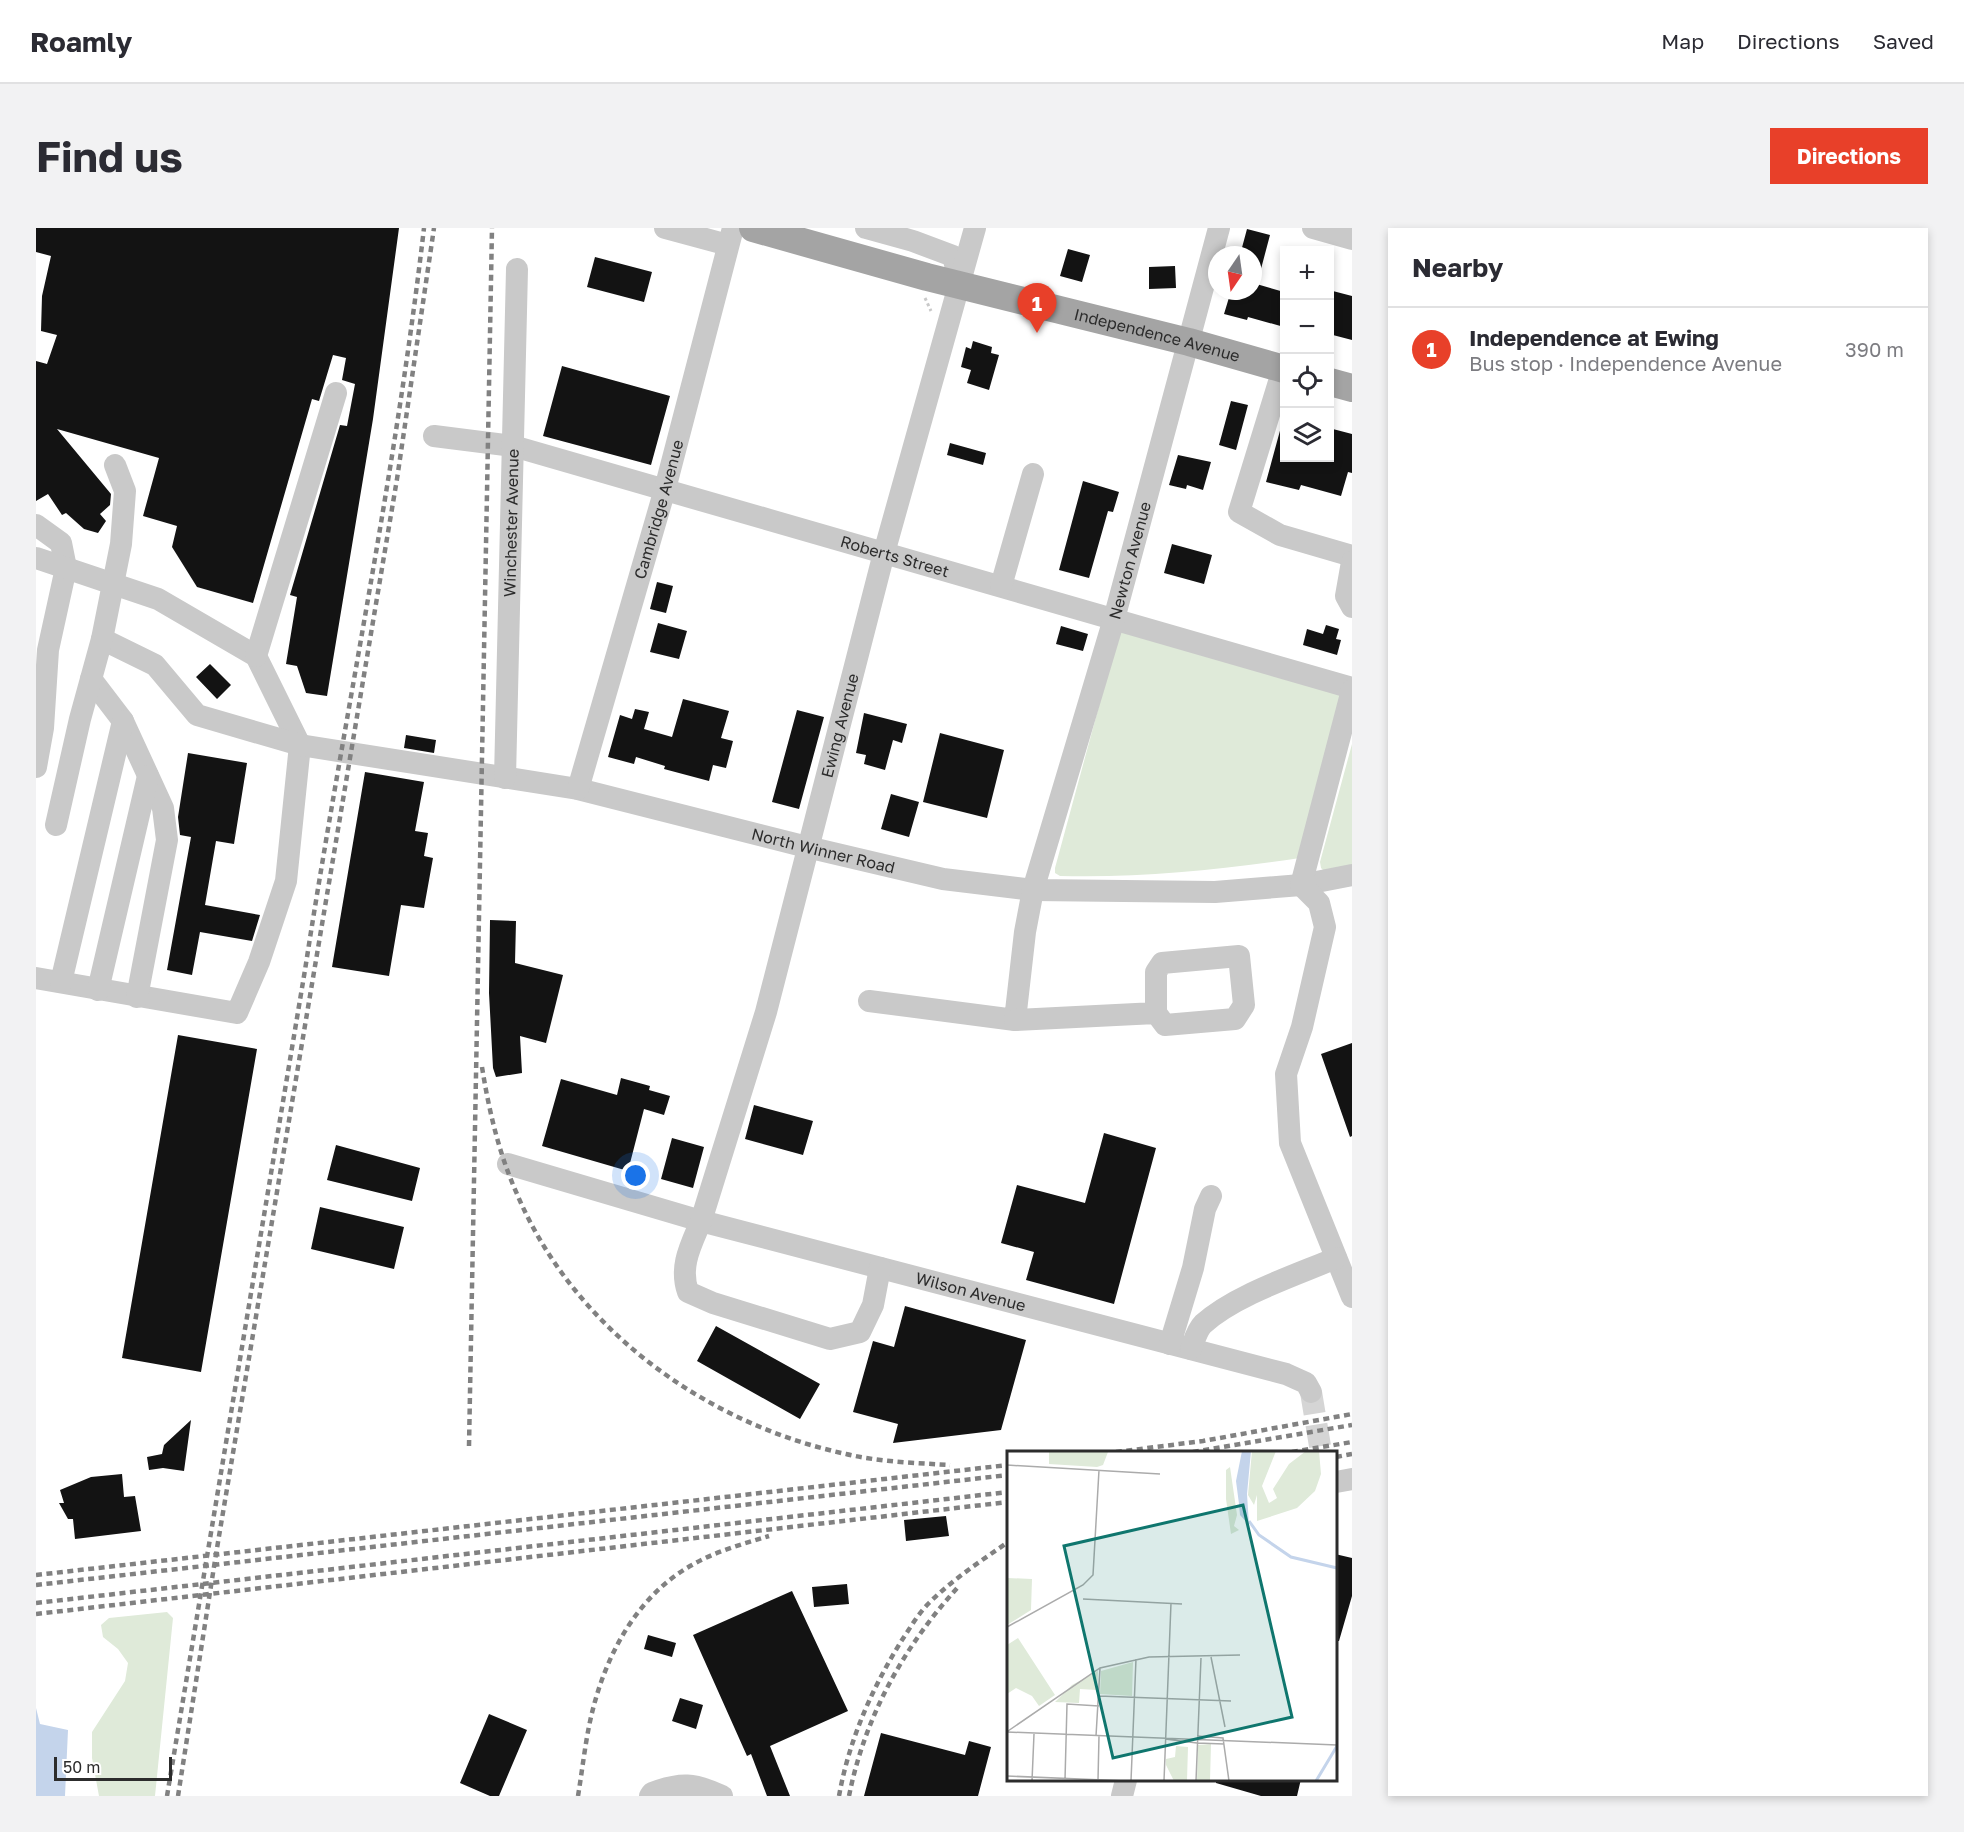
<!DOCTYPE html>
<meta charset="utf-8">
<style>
body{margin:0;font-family:"Golos Text",sans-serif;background:#f2f2f3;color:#2b2b33}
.controls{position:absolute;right:18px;top:18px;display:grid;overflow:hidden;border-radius:0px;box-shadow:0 3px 9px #0003}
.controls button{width:54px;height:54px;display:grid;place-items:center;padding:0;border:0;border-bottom:2px solid #e1e1e2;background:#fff;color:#2b2b33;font:30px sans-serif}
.compass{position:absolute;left:1172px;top:18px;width:54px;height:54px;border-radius:50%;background:#fff;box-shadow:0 3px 9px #0003;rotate:193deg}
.scale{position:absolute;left:18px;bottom:15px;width:118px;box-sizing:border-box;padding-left:6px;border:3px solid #2c2c2c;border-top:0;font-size:16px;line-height:21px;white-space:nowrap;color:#2c2c2c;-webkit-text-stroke:4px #fff;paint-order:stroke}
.you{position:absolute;left:600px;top:948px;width:21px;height:21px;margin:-15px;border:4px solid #fff;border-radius:50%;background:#1a73e8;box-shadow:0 0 0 9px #1a73e833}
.badge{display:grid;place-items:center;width:39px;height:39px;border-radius:50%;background:#e84029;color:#fff;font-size:20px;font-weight:700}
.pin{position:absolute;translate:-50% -50px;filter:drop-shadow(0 2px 3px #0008)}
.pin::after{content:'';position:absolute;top:32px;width:21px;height:18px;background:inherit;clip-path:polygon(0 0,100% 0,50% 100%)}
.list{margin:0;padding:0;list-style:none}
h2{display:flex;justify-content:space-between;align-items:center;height:78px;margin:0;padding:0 24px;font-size:26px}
h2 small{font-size:20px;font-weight:400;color:#7c7c81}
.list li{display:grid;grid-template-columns:39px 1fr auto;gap:18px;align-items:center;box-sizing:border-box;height:84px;padding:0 24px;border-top:2px solid #e1e1e2}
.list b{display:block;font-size:22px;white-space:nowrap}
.list p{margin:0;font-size:20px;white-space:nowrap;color:#7c7c81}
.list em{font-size:20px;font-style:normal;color:#7c7c81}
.icon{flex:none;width:33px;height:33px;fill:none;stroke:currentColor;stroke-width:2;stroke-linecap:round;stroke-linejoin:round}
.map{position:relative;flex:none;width:1316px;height:1568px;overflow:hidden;border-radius:0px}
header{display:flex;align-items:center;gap:36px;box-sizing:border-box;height:84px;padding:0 30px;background:#fff;border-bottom:2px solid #e1e1e2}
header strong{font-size:28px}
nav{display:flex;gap:33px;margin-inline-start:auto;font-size:21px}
.intro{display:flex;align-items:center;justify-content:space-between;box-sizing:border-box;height:144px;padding:0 36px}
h1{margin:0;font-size:42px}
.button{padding:15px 27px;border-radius:0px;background:#e84029;color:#fff;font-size:21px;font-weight:700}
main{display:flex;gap:36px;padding:0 36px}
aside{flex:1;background:#fff;border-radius:0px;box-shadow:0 3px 9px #0003}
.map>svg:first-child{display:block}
.green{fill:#dfead9}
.water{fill:#c4d4eb}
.building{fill:#131313}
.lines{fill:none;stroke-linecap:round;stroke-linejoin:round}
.minor-tunnel{stroke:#d5d5d5;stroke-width:22;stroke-dasharray:22 11;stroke-linecap:butt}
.path{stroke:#c9c9c9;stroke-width:3;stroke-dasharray:3 3;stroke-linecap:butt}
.minor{stroke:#c9c9c9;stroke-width:22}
.major{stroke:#a4a4a4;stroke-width:28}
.rail{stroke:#818181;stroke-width:4.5;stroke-dasharray:6 4.5;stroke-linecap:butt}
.labels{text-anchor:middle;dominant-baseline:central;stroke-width:6;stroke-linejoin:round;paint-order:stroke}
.street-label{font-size:16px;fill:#2c2c2c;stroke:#fff}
.inset-river{fill:none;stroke:#c4d4eb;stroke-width:3}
.inset-road{fill:none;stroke:#ababab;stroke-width:1.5}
.view{fill:#0f766e;fill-opacity:0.15;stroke:#0f766e;stroke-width:3}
.inset-edge{fill:none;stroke:#2c2c2c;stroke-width:3}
</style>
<header>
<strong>Roamly</strong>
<nav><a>Map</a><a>Directions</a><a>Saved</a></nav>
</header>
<div class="intro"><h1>Find us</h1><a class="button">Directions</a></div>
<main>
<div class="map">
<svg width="1316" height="1568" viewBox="0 0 1316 1568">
<rect width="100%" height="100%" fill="#fff"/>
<path class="green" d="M 1085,404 L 1307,467 L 1264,630 C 1184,642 1105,650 1024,648 L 1019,645 L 1019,640 L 1082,408 Z
M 1316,516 L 1316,639 L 1289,644 L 1285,640 L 1284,634 Z
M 131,1384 L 137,1390 L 119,1568 L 63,1568 L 56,1530 L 56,1504 L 89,1453 L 92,1435 L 82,1421 L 67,1409 L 65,1397 L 73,1390 Z"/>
<path class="water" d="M 0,1480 L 4,1496 L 32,1502 L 29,1568 L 0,1568 Z"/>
<path class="building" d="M 0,0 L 363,0 L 337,191 L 291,468 L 270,465 L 261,438 L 250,436 L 261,369 L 254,367 L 304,197 L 311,198 L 319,156 L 306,152 L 310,130 L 297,127 L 283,173 L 276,171 L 217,375 L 161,359 L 136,319 L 141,298 L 107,288 L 123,230 L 21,201 L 75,266 L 74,277 L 64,286 L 70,293 L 62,305 L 48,301 L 30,285 L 26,287 L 12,266 L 0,273 L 0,133 L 11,136 L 21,107 L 5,103 L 6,68 L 15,28 L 0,24 Z
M 1211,1 L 1234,7 L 1221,56 L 1217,55 L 1248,64 L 1248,99 L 1212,89 L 1211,92 L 1188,86 L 1195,63 L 1217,63 L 1217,27 L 1204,27 Z
M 1032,21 L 1054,27 L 1046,54 L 1024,48 Z
M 559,29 L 616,44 L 608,74 L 551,59 Z
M 1139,38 L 1140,60 L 1113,61 L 1113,39 Z
M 1293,62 L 1316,68 L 1316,112 L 1293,106 Z
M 937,113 L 956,119 L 955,125 L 963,127 L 953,162 L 931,155 L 935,142 L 925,139 L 930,119 L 935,121 Z
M 526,138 L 634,168 L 615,237 L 507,208 Z
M 1195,173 L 1212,177 L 1200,222 L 1183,217 Z
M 1245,199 L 1248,200 L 1248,230 L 1293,230 L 1293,200 L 1316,206 L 1316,245 L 1312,244 L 1305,268 L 1265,257 L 1263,262 L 1230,254 Z
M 914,215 L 950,225 L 947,237 L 911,227 Z
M 1142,227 L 1175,234 L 1167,262 L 1151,257 L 1150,261 L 1133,257 Z
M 1047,253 L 1083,264 L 1077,284 L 1072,283 L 1053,350 L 1023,342 Z
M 1136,316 L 1176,327 L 1168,356 L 1128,345 Z
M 621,354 L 637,358 L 630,385 L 614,381 Z
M 622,395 L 651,403 L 643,431 L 614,424 Z
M 1290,397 L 1303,401 L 1300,411 L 1305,412 L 1301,427 L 1267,417 L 1271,401 L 1287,406 Z
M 1025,398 L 1052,406 L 1047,423 L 1020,416 Z
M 174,436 L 195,457 L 181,471 L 160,449 Z
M 647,471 L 693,483 L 685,510 L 697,513 L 690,540 L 677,537 L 673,553 L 628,541 L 629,538 L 600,529 L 598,536 L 572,529 L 584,487 L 596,491 L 599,481 L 613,484 L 608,501 L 636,509 Z
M 761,482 L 788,489 L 763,581 L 736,574 Z
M 828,485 L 871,496 L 866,515 L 857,512 L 849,542 L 828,536 L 830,527 L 820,525 Z
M 904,505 L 968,522 L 951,590 L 887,574 Z
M 370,507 L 400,512 L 398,525 L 368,520 Z
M 152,525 L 211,535 L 198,616 L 180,613 L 169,677 L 224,687 L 216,713 L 164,704 L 156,747 L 131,742 L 155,609 L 144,607 L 142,589 Z
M 329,544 L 388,554 L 379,603 L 392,605 L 388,628 L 397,630 L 388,680 L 365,677 L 353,748 L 296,739 Z
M 855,566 L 883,574 L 873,609 L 845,601 Z
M 454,692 L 480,693 L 479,735 L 527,747 L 510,815 L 484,808 L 486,845 L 460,849 L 457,840 L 453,765 Z
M 142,807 L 221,821 L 165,1144 L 86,1130 Z
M 1316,815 L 1316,908 L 1314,909 L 1285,826 Z
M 585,850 L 614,858 L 613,862 L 634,868 L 628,887 L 608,881 L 592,943 L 506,918 L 525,851 L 581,867 Z
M 718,877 L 777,893 L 767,927 L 709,911 Z
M 1068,905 L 1120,920 L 1078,1076 L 990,1052 L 998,1024 L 965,1015 L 981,957 L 1049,975 Z
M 636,910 L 668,919 L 657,960 L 625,951 Z
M 300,917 L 384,940 L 376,973 L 291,952 Z
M 284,979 L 368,999 L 358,1041 L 275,1021 Z
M 869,1078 L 990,1112 L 965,1202 L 857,1215 L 862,1196 L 817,1184 L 837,1113 L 858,1119 Z
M 680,1098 L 784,1156 L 764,1191 L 661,1133 Z
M 155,1192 L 148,1243 L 127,1240 L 113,1242 L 111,1229 L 126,1226 L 128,1217 Z
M 86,1246 L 88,1269 L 99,1268 L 105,1303 L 39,1311 L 37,1291 L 32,1291 L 23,1275 L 28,1275 L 24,1262 L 55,1249 Z
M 910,1288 L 913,1308 L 870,1313 L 868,1292 Z
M 1299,1326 L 1316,1330 L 1316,1368 L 1303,1413 L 1299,1413 Z
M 811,1356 L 813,1376 L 778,1379 L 776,1359 Z
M 756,1363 L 812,1483 L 734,1518 L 754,1568 L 731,1568 L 715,1526 L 711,1528 L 657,1407 Z
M 612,1407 L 640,1415 L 636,1429 L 608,1421 Z
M 644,1470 L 667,1477 L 660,1501 L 636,1493 Z
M 453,1486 L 491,1502 L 463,1568 L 454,1568 L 424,1555 Z
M 845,1505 L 929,1527 L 933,1513 L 955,1519 L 942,1568 L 828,1568 Z
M 1180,1551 L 1265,1551 L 1261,1568 L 1225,1568 L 1180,1555 Z"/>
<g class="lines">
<path class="minor-tunnel" d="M 1275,1164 L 1285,1224"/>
<path class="path" d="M 889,70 L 895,83"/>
<g class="minor">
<path d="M 629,0 L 692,17"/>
<path d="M 830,0 L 877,13 L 917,28 L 924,56"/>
<path d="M 1277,0 L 1316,11"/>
<path d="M 1247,141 L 1203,284 L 1244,307 L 1316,328"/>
<path id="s1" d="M 398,208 L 477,218 L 1316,460"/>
<path d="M 0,297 L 25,315 L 30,340 L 12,422 L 7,500 L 0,539"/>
<path d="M 0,330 L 122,371 L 220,428 L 264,517 L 250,653 L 223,734 L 201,785 L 0,750"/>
<path d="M 1316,334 L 1310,368 L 1316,379"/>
<path d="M 965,358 L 997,246"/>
<path id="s2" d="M 66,411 L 119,437 L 161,487 L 264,517 L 542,561 L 771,619 L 907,651 L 997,662 L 1179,664 L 1265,657 L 1316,647"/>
<path d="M 220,428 L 300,165"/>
<path d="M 55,451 L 87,493 L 127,580 L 131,612 L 101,769"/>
<path d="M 1316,462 L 1265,657 L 1283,675 L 1289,699 L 1266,799 L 1250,846 L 1254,915 L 1316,1069"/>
<path id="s3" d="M 469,550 L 481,41"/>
<path id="s4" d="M 542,561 L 629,261 L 697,0"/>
<path d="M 20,597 L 44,491 L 66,411 L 85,316 L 89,263 L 79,237"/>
<path d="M 25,754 L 87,493"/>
<path d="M 62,762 L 112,548"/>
<path id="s5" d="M 833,773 L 979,792 L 989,704 L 997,662 L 1078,391 L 1183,0"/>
<path d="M 979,792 L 1120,785 L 1129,797 L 1199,791 L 1208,777 L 1203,728 L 1126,735 L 1120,744 L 1120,785"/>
<path id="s6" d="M 472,936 L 665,993 L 1250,1146 L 1270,1155 L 1275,1164"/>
<path id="s7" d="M 844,1040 L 837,1077 L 824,1104 L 794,1111 L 677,1075 L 652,1064 C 643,1038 655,1017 665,993 L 730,784 L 848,325 L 939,0"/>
<path d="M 1134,1116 L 1157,1040 L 1169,981 L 1175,968"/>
<path d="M 1155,1121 C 1158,1113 1161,1102 1167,1096 C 1199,1067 1260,1047 1300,1030"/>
<path d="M 1300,1254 L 1316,1251"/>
<path d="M 614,1568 L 616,1565 C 645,1554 658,1555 686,1568"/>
<path d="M 1086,1568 L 1090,1552"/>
</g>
<g class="major">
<path id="s8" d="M 717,0 L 891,49 L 1153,114 L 1248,141"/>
<path d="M 1294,154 L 1316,160"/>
</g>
<path class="rail" d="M 446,839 C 453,883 463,926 481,966 C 538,1101 670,1196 810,1226 C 844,1234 880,1235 914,1237
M 433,1218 L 456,0
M 1080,1224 L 1167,1213 L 1316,1186
M 1157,1224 L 1316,1197
M 1256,1224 L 1316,1214
M 1300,1229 L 1316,1226
M 0,1347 L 972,1237
M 0,1357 L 972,1247
M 0,1375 L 972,1264
M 0,1386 L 972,1274
M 131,1568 L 269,742 C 307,495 359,249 388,0
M 142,1568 L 180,1326 L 361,251 L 398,0
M 542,1568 C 547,1538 550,1506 558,1477 C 573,1421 604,1366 656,1337 C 680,1323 707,1316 733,1308
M 803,1568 C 813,1512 836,1460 866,1412 C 874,1400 882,1386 893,1375 C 917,1351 945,1333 972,1314
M 813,1568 C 829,1488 868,1418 923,1358"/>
</g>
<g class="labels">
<g class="street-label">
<text stroke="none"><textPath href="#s8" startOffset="418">Independence Avenue</textPath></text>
<text stroke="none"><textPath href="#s4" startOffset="291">Cambridge Avenue</textPath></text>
<text stroke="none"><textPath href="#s3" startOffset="255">Winchester Avenue</textPath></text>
<text stroke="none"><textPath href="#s1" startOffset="477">Roberts Street</textPath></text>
<text stroke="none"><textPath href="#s5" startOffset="622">Newton Avenue</textPath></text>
<text stroke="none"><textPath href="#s7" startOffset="837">Ewing Avenue</textPath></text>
<text stroke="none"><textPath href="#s2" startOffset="766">North Winner Road</textPath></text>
<text stroke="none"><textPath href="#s6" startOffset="480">Wilson Avenue</textPath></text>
</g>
</g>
<g transform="translate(971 1223)">
<rect width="330" height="330" fill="#fff"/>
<path d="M 42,0 L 101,0 L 101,1 L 96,14 L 90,16 L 42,13 ZM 245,0 L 269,0 L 255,35 L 262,52 L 270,47 L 266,38 L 282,13 L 299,0 L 312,0 L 314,23 L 308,40 L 290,57 L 250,70 L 250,44 L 247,54 L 241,44 ZM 223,16 L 230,64 L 227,75 L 232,79 L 224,83 L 219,48 L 219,19 ZM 0,127 L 25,128 L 24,159 L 0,174 ZM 11,187 L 48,244 L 32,255 L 25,245 L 9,237 L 0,243 L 0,194 ZM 126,211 L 125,245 L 93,243 L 94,220 ZM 91,220 L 90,239 L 73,238 L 72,252 L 48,251 L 65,234 ZM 204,293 L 203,330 L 190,330 L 191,294 ZM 169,295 L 181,296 L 180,330 L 167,330 L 159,314 L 159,308 L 168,306 Z" fill="#dfead9"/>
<path d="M 235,0 L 244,0 L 240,43 L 242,74 L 233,64 L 232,53 L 229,30 Z" fill="#c4d4eb"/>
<path class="inset-river" d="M 242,70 L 252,84 L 284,106 L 330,117M 309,330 L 330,295"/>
<path class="inset-road" d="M 0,14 L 153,23M 76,148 L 175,153M 0,176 L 76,134 L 86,124 L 92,19M 204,206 L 218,276M 92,245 L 224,250M 1,280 L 93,217 L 142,206 L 233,204M 0,281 L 330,294M 89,285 L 93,217M 190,285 L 216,287 L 222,330M 158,288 L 190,292M 190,292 L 217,293M 0,325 L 120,330M 58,329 L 60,253 L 92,255M 91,329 L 92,285M 25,330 L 27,283M 124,330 L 129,208M 157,330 L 164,152M 189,330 L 194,207"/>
<path class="view" d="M 236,54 L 285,266 L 106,307 L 57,95 Z"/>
<rect width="330" height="330" class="inset-edge"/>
</g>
</svg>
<div class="controls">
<button>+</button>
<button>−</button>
<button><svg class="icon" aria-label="locate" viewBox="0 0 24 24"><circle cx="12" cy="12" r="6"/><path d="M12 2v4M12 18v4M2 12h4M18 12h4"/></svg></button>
<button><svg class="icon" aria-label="layers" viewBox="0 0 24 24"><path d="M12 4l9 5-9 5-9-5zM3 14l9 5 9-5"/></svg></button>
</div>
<svg class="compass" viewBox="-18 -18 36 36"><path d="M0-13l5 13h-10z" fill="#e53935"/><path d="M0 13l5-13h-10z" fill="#7c7c81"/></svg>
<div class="scale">50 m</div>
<div class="you"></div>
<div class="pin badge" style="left:1001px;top:105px">1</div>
</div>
<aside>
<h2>Nearby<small></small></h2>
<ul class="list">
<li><span class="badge">1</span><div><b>Independence at Ewing</b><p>Bus stop · Independence Avenue</p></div><em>390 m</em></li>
</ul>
</aside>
</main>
